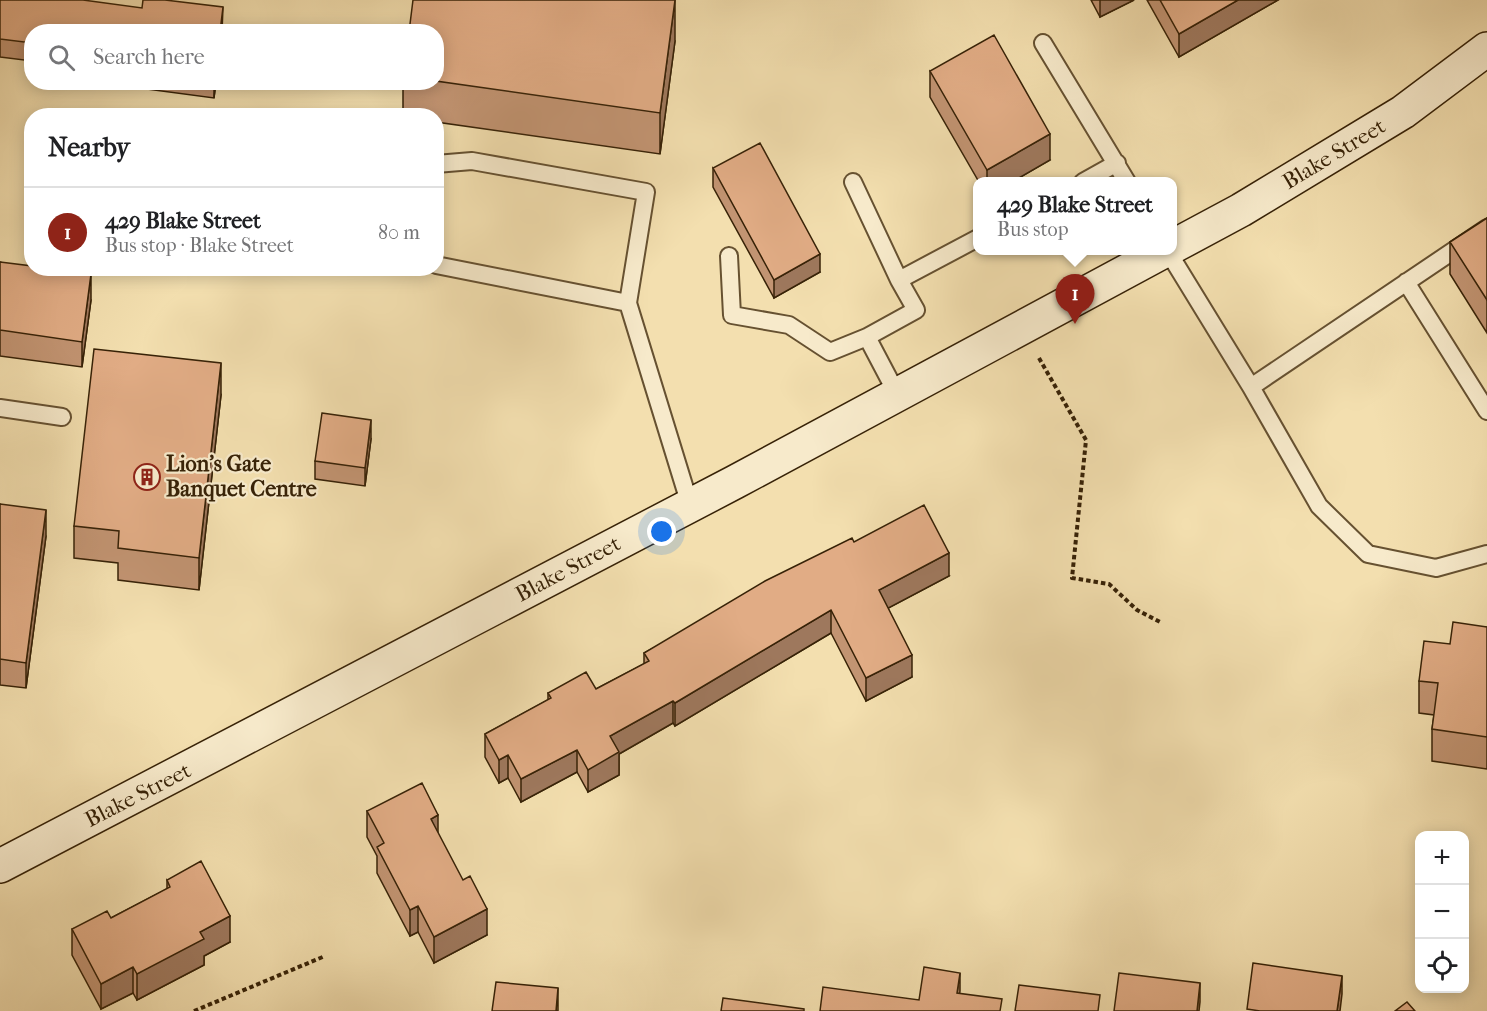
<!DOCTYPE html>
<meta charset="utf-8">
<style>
body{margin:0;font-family:"IM FELL French Canon",serif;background:#f2f2f2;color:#202124}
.controls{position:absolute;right:18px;bottom:18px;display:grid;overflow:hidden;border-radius:12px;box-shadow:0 3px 15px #0003}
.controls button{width:54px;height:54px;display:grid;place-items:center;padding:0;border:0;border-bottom:2px solid #e0e0e0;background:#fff;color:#202124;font:30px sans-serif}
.you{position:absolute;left:662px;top:532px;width:21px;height:21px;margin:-15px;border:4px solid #fff;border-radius:50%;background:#1a73e8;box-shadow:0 0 0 9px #1a73e833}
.badge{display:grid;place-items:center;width:39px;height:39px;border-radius:50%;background:#8f2418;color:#fff;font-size:20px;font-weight:700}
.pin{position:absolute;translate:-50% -50px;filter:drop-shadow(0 2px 3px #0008)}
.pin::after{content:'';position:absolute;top:32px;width:21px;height:18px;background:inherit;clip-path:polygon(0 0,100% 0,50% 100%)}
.popup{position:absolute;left:973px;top:177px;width:204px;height:78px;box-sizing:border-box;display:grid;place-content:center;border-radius:12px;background:#fff;filter:drop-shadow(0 2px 4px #0005);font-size:20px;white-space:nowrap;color:#757577}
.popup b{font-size:22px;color:#202124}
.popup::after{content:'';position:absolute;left:50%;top:100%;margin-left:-12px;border:12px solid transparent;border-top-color:#fff}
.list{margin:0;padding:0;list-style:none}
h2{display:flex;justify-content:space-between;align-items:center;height:78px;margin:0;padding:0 24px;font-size:26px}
h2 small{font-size:20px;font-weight:400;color:#757577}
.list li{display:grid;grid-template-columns:39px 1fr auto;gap:18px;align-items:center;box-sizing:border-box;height:90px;padding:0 24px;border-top:2px solid #e0e0e0}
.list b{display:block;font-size:22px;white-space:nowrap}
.list p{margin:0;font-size:20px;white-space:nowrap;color:#757577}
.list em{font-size:20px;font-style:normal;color:#757577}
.icon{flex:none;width:33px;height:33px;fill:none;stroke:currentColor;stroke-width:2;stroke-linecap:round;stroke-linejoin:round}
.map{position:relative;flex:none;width:1487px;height:1011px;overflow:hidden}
.search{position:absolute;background:#fff;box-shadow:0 3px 15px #0003;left:24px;top:24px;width:420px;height:66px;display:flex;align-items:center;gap:15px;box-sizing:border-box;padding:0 21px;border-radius:24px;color:#757577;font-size:22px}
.panel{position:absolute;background:#fff;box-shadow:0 3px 15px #0003;left:24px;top:108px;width:420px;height:168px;border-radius:24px}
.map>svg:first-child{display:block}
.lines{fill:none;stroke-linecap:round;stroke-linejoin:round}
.service-casing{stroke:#665131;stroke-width:20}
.secondary-casing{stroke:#372207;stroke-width:36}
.path{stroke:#372207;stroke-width:4;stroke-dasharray:4.5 3;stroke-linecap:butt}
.service{stroke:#f7eacb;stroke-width:16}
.secondary{stroke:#f7eacb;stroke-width:33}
.wall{fill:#c29472;stroke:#372207;stroke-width:1.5}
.shaded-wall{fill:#9e785d;stroke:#372207;stroke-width:1.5}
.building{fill:#e1ac85;stroke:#372207;stroke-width:1.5}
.labels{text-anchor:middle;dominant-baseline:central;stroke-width:4.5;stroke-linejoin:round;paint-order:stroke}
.street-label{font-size:22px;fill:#372207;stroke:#f7eacb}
.poi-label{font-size:22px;font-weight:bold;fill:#372207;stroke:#f7eacb;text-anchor:start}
</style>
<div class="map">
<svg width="1487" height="1011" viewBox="0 0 1487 1011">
<rect width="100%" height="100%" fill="#f3dfaf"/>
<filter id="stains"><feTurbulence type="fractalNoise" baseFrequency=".00333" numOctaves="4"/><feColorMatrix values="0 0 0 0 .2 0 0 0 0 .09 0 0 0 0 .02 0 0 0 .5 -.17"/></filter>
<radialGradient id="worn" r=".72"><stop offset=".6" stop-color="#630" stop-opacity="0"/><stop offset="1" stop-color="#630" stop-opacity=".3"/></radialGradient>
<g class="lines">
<defs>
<path id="service" d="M 1043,43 L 1127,182
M 436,164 L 472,161 L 646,192 L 628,303 L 690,505
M 853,182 L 899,280 L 916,310 L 867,337
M 1083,182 L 1117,163
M 1167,250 L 1251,387 L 1319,506 L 1368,554 L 1436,568 L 1487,554
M 729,256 L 732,315 L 789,325 L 830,352 L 867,337 L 897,394
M 436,265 L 628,303
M 899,280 L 978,238
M 1406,282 L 1487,411
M 1251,387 L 1487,228
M 0,408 L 62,417"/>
<path id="secondary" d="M 1172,247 L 1241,210 L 1403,112 L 1487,49
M 0,866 L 735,482 L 1166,250"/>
</defs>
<use href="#service" class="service-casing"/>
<use href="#secondary" class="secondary-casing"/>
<path class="path" d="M 1039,358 L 1086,440 L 1072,578 L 1109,584 L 1137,610 L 1160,622
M 194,1011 L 325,956"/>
<use href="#service" class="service"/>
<use href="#secondary" class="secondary"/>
</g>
<path class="wall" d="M 0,0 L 223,25 L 222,32 L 32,32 L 32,61 L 0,57 Z
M 1091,0 L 1134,0 L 1100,17 Z
M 1147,0 L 1278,0 L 1179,57 Z
M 436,32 L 675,41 L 660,154 L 436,122 L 436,116 L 403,116 L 403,82 L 436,82 Z
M 930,71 L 1050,160 L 1012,182 L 979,182 L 930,97 Z
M 94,82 L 216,82 L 214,98 Z
M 713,168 L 820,272 L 774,298 L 713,187 Z
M 1487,218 L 1487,333 L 1450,274 L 1450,242 Z
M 0,262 L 91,300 L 82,367 L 0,356 Z
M 221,395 L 199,590 L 118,580 L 118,563 L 74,558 L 74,526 Z
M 371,439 L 365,486 L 315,479 L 315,461 Z
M 0,504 L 46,536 L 26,688 L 0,685 Z
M 854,542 L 949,576 L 888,608 L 912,677 L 866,701 L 831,633 L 675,726 L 673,723 L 619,754 L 619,775 L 588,792 L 577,772 L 521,802 L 508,778 L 499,783 L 485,757 L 485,734 L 548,700 L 548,693 L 596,689 L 644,664 L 644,653 Z
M 1487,627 L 1487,769 L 1432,761 L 1432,729 L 1434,715 L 1419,713 L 1419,681 L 1450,644 Z
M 367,811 L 438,834 L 487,935 L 434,963 L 418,932 L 410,936 L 377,873 L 377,856 L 367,837 Z
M 167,880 L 230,942 L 204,956 L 204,965 L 137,1000 L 133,993 L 101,1009 L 72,955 L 72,929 L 111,918 L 167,889 Z"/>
<path class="shaded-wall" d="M 675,0 L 675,41 L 660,154 L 660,113 Z
M 1100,0 L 1134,0 L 1100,17 Z
M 1238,0 L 1278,0 L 1179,57 L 1179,34 Z
M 223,7 L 222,32 L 220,32 Z
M 214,82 L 216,82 L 214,98 Z
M 1050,134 L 1050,160 L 1012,182 L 987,182 L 987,170 Z
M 820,254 L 820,272 L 774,298 L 774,280 Z
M 91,274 L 91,300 L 82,367 L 82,342 Z
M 221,363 L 221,395 L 199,590 L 199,558 Z
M 371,420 L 371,439 L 365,486 L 365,468 Z
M 46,510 L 46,536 L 26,688 L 26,663 Z
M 949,553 L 949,576 L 879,613 L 879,590 Z
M 831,610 L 831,633 L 675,726 L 675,703 Z
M 912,655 L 912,677 L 866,701 L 866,678 Z
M 673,701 L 673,723 L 619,754 L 619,775 L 588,792 L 588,770 L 610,736 Z
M 577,750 L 577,772 L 521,802 L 521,779 Z
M 508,755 L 508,778 L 499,783 L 499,760 Z
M 438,815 L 438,841 L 431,819 Z
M 418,906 L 418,932 L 410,936 L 410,910 Z
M 487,909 L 487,935 L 434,963 L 434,937 Z
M 230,916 L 230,942 L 204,956 L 204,965 L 137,1000 L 137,974 L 200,932 Z
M 133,967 L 133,993 L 101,1009 L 101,984 Z
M 960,973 L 960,991 L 957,1011 L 957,993 Z
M 1342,976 L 1342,994 L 1340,1011 L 1337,1011 Z
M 1200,983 L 1200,1002 L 1199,1011 L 1197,1011 Z
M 558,988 L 558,1011 L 556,1011 Z"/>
<path class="building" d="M 0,0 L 83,0 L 142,8 L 143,0 L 165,0 L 223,7 L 220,32 L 32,32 L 32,43 L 0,39 Z
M 413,0 L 675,0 L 660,113 L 436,81 L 436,32 L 409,32 Z
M 1160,0 L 1238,0 L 1179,34 Z
M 994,35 L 1050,134 L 987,170 L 930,71 Z
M 760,143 L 820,254 L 774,280 L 713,168 Z
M 1487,218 L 1487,300 L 1450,242 Z
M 0,262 L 32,266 L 32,268 L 47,268 L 91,274 L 82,342 L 0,330 Z
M 94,349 L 221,363 L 199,558 L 118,548 L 119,531 L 74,526 Z
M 322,413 L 371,420 L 365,468 L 315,461 Z
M 0,504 L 46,510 L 26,663 L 0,659 Z
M 924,505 L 949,553 L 879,590 L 912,655 L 866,678 L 831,610 L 675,703 L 673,701 L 610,736 L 619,752 L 588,770 L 577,750 L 521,779 L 508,755 L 499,760 L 485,734 L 551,698 L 548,693 L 586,672 L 596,689 L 649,661 L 644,653 L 765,581 L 852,538 L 854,542 Z
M 1453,622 L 1487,627 L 1487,737 L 1432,729 L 1438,683 L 1419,681 L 1424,641 L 1450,644 Z
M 422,783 L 438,815 L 431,819 L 463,880 L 470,876 L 487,909 L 434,937 L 418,906 L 410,910 L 377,847 L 384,843 L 367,811 Z
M 201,861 L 230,916 L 200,932 L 204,939 L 137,974 L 133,967 L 101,984 L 72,929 L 107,911 L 111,918 L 170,887 L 167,880 Z
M 1253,963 L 1342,976 L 1337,1011 L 1260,1011 L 1247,1009 Z
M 924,967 L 960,973 L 957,993 L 1002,999 L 1000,1011 L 820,1011 L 823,987 L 919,1000 Z
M 1119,973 L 1200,983 L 1197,1011 L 1114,1011 Z
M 496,982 L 558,988 L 556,1011 L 492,1011 Z
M 1019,985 L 1100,995 L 1098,1011 L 1015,1011 Z
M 723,998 L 804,1009 L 804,1011 L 721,1011 Z
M 1407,1002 L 1415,1011 L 1395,1011 Z"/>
<defs>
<symbol id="building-ring" viewBox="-11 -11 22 22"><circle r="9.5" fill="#f7eacb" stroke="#8f2418" stroke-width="1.5"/><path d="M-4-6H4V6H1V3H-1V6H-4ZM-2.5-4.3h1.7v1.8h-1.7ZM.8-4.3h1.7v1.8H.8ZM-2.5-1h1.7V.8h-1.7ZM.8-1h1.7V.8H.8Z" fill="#8f2418"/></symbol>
</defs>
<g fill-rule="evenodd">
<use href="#building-ring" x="132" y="462" width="30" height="30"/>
</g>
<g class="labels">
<g class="street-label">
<text transform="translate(1334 154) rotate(-31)">Blake Street</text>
<text transform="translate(568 569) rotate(-28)">Blake Street</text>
<text transform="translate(138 795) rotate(-27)">Blake Street</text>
</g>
<g class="poi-label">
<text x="166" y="464">Lion's Gate<tspan x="166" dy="25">Banquet Centre</tspan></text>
</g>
</g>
<rect width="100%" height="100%" filter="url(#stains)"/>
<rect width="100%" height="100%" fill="url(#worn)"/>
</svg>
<div class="controls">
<button>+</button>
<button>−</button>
<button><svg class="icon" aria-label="locate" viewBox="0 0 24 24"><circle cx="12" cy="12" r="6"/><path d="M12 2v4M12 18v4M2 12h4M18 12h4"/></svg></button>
</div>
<div class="you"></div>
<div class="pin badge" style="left:1075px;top:324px">1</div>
<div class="popup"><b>429 Blake Street</b>Bus stop</div>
<div class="search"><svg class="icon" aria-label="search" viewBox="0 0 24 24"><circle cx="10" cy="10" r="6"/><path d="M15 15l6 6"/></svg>Search here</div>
<section class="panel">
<h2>Nearby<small></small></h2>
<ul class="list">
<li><span class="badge">1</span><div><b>429 Blake Street</b><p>Bus stop · Blake Street</p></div><em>80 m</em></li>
</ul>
</section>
</div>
